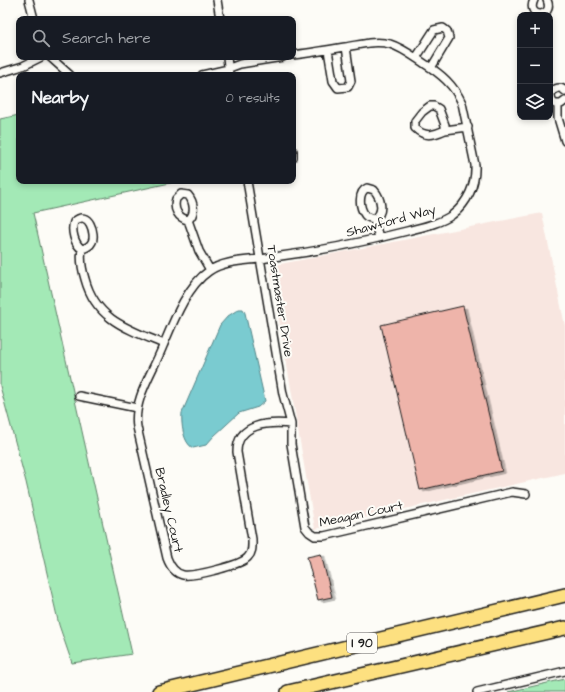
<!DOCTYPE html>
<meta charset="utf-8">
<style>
body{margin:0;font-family:"Architects Daughter",sans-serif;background:#242831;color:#f1f3f6}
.controls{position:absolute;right:12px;top:12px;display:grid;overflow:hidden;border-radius:8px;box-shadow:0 2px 6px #0003}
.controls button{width:36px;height:36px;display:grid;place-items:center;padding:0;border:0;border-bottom:1px solid #363941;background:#171b24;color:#f1f3f6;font:20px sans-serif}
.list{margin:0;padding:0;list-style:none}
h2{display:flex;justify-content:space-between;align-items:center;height:52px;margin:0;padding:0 16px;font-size:17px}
h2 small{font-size:13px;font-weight:400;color:#9ea1a6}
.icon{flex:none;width:22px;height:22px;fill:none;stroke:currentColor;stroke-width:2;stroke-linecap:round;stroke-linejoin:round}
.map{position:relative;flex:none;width:565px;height:692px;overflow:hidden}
.search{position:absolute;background:#171b24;box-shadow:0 2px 6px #0003;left:16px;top:16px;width:280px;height:44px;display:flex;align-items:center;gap:10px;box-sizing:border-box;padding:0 14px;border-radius:8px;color:#9ea1a6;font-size:15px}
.panel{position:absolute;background:#171b24;box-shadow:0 2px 6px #0003;left:16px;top:72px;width:280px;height:112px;border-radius:8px}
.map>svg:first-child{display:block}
.built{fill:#f8e6e0}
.green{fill:#a3e9b6;stroke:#608269}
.water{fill:#7acbd0;stroke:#548588}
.building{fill:#eeb4aa;stroke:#1c1c1c;filter:url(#shadow)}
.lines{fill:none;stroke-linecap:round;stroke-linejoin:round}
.minor-casing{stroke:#1c1c1c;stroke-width:10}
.motorway-casing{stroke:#1c1c1c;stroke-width:16}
.minor{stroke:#fdfcf7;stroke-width:7}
.motorway{stroke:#fde080;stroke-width:13}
.labels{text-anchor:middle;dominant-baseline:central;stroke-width:4;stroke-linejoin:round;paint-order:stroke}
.shield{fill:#fdfcf7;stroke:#605f5e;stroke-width:1}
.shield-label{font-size:12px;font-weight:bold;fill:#1c1c1c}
.street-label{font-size:13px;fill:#1c1c1c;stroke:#fdfcf7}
</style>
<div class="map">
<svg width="565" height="692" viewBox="0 0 565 692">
<defs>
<filter id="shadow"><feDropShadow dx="3.5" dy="2" stdDeviation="0" flood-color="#0004"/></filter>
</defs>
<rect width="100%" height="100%" fill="#fdfcf7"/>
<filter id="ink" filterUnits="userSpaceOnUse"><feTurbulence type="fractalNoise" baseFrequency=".025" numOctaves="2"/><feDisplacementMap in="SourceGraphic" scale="8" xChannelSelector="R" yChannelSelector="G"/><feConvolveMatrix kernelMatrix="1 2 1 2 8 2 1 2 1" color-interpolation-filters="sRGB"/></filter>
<g filter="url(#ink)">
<path class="built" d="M 542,213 L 565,326 L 565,473 L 315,529 L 270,266 Z"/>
<path class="green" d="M 19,115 L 19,181 L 179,181 L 33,213 L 132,654 L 72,663 L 59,625 L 26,482 L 0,386 L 0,119 Z
M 565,679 L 565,692 L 508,692 Z"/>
<path class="water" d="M 239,309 L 243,309 L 245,313 L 265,401 L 258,407 L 239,413 L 214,436 L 206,445 L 193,448 C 183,443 181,423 182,413 L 220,325 L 228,316 Z"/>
<path class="building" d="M 463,306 L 502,471 L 420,490 L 381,325 Z
M 321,554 L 332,597 L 318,600 L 307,557 Z"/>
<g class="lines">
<defs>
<path id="minor" d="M 29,0 L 34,19
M 217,0 L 220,19
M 534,0 C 525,18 555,19 547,0
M 328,50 L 333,81 L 338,88 L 348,87 L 351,81 L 346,47
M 50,57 L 70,75
M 227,57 L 229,75
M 416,58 L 434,30 L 443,28 L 447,31 L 449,38 L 431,68
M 0,73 L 23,66 L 41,57
M 202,75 L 224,70 L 240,64 L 283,57
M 565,91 C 560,86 555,88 551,93 C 551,98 551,101 555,104 L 561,104 L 565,101
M 558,105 L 558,118 L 565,141
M 430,106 L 434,106 L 439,109 L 445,125 L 445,130 C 434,135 425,138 415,128 L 415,121 L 422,112 Z
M 445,130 L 468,127
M 293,151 L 293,158
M 247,181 L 283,394 L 291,424 L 291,444 L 305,527 L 309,532 L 315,536 L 324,536 L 512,492 L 526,494
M 367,188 L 374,190 C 381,198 385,213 374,219 C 371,218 367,218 365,215 C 359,207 358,192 367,188 Z
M 374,219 L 379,238
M 188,220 C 196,214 194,202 188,195 L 181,194 L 176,199 C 173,209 178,218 188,220 L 199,251 L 210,270
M 82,249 C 86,248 90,246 92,242 C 96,235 89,208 74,222 C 71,230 74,244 82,249 C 80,259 82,269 85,279 C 96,320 128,329 164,344
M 79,396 L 137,408
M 291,424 C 269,422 237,423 237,452 L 252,539 C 252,546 253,552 248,557 C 242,565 193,577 183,575 C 174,573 170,566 167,558 L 137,427 C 133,402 150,376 160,353 C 171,328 185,287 209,271 C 225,260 248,261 267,258 C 314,252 361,243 407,231 C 422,227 439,224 452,215 C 468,203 476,184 475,165 L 462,103 C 454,85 441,74 425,64 C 414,57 403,48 390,44 C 375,40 359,45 345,47 C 327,50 310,53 293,55
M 477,692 L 565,671"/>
<path id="motorway" d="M 159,692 L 565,595
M 288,692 L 565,628"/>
</defs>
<use href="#minor" class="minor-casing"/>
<use href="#motorway" class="motorway-casing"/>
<use href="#minor" class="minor"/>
<use href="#motorway" class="motorway"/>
</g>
</g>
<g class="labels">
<rect class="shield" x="347" y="633" width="30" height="20" rx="3"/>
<g class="shield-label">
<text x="362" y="643">I 90</text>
</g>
<g class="street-label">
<text transform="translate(391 221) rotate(-15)">Shawford Way</text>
<text transform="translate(280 301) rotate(81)">Toastmaster Drive</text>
<text transform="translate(169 510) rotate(77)">Bradley Court</text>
<text transform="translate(361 514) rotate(-12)">Meagan Court</text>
</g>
</g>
</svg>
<div class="controls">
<button>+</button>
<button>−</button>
<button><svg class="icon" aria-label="layers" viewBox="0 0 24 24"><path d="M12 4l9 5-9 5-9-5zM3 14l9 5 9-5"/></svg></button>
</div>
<div class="search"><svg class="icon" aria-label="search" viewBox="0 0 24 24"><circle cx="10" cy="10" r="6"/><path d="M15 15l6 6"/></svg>Search here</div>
<section class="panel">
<h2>Nearby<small>0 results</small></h2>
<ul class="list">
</ul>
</section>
</div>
